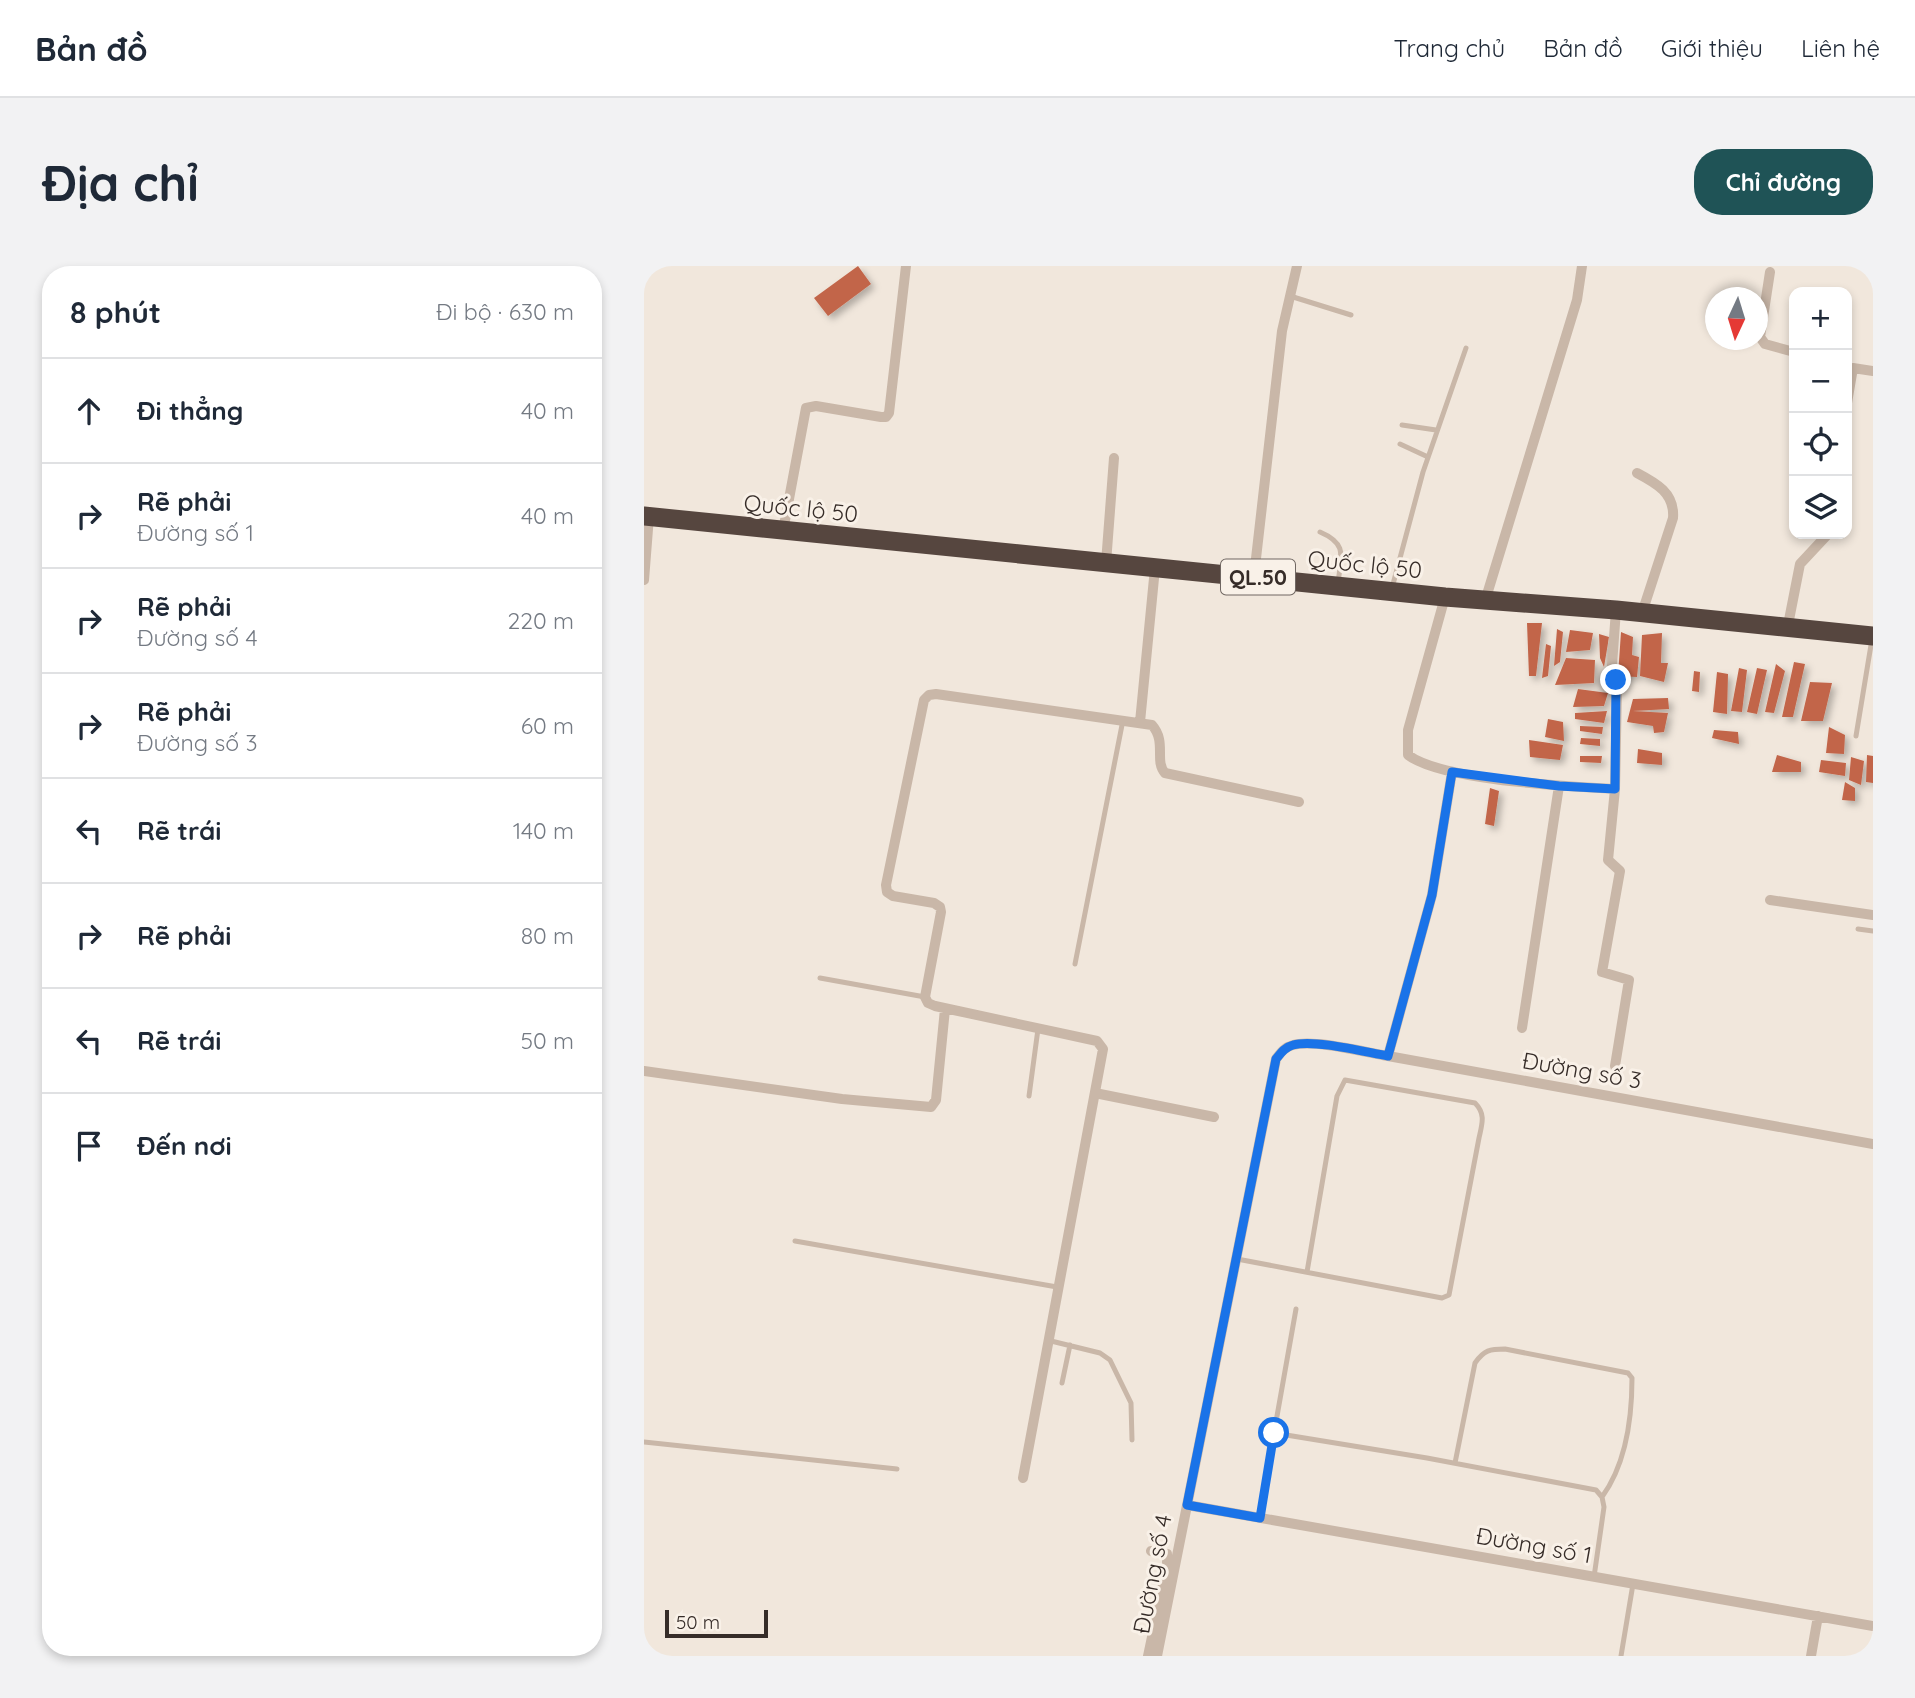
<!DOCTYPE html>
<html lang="vi">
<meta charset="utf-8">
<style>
body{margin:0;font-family:Quicksand,sans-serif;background:#f2f2f3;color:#1f2937}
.controls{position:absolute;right:21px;top:21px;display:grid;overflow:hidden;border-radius:14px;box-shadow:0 4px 10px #0003}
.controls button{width:63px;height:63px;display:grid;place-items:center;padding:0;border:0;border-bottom:2px solid #e0e1e3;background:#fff;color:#1f2937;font:35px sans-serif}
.compass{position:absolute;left:1061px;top:21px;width:63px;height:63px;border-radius:50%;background:#fff;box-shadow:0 4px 10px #0003;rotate:184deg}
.scale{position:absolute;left:21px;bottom:18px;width:103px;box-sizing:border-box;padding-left:7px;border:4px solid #362c28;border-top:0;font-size:19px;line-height:24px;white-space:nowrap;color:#362c28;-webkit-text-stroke:5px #f9f1e8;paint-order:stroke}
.stop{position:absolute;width:21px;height:21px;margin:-16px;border:5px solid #1a73e8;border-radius:50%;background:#fff}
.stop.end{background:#1a73e8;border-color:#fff;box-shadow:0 2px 7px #0008}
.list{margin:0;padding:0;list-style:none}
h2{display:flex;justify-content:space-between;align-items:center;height:91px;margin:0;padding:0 28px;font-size:30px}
h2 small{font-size:23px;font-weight:400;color:#747a83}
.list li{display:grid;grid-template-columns:46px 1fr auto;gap:21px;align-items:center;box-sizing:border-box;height:105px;padding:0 28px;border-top:2px solid #e0e1e3}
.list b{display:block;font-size:26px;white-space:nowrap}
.list p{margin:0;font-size:23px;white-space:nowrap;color:#747a83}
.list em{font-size:23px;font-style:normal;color:#747a83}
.icon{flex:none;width:38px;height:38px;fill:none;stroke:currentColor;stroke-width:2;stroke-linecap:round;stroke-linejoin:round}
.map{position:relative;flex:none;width:1229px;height:1390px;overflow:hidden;border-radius:28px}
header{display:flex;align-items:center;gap:42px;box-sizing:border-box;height:98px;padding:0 35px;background:#fff;border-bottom:2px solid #e0e1e3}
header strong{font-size:33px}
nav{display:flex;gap:38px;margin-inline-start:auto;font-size:24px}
.intro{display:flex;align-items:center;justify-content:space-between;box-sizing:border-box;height:168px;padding:0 42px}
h1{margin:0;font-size:49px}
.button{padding:18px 32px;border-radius:28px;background:#1f5356;color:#fff;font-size:24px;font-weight:700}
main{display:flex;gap:42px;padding:0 42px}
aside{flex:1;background:#fff;border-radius:28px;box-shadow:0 4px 10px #0003}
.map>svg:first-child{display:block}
.building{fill:#c26549;filter:url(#shadow)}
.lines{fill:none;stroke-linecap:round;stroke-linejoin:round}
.lane{stroke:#c9b7a8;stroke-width:5}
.street{stroke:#c9b7a8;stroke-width:10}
.highway{stroke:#56463f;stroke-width:19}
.route{stroke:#1a73e8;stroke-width:9}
.labels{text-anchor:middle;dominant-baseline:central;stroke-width:6;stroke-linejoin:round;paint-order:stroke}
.shield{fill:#f9f1e8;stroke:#706762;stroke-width:2}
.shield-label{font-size:21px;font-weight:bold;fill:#362c28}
.street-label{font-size:23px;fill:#362c28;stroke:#f9f1e8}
</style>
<header>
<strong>Bản đồ</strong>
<nav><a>Trang chủ</a><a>Bản đồ</a><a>Giới thiệu</a><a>Liên hệ</a></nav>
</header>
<div class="intro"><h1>Địa chỉ</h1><a class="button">Chỉ đường</a></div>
<main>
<aside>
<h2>8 phút<small>Đi bộ · 630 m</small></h2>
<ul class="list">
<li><svg class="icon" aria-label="ahead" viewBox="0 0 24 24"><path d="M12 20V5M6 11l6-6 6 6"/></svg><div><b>Đi thẳng</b></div><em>40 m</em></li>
<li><svg class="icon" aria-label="right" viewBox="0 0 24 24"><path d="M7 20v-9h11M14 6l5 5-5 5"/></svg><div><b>Rẽ phải</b><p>Đường số 1</p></div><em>40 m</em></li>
<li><svg class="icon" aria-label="right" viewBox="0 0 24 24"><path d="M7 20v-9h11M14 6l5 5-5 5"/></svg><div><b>Rẽ phải</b><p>Đường số 4</p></div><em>220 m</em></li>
<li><svg class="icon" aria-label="right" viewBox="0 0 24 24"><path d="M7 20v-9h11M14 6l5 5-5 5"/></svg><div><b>Rẽ phải</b><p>Đường số 3</p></div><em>60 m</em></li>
<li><svg class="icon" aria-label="left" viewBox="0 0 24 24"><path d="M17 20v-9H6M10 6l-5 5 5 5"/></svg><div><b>Rẽ trái</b></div><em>140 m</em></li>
<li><svg class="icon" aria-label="right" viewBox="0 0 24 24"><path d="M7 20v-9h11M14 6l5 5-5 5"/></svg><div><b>Rẽ phải</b></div><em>80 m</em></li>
<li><svg class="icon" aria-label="left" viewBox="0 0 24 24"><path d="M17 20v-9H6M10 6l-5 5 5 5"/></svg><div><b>Rẽ trái</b></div><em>50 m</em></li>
<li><svg class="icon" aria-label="arrive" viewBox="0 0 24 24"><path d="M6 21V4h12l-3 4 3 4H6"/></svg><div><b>Đến nơi</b></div></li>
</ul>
</aside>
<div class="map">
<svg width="1229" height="1390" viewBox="0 0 1229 1390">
<defs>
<filter id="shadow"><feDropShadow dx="4" dy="4" stdDeviation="3.5" flood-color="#0004"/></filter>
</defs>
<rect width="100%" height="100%" fill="#f1e7dc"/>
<path class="building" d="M 214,0 L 227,18 L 184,50 L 170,32 Z
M 883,357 L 898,357 L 892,410 L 885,410 Z
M 913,363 L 919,366 L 916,396 L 910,400 Z
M 926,364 L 949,367 L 946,384 L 922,386 Z
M 977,366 L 989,371 L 988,389 L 995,391 L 993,411 L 974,410 Z
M 1018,367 L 1017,397 L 1024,397 L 1020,416 L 996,410 L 998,369 Z
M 955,368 L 965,371 L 960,401 L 956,392 Z
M 902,378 L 907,380 L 904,410 L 898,412 Z
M 922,392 L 951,394 L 950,417 L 911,419 Z
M 1150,396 L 1161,398 L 1149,451 L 1138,451 Z
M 1132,398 L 1141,405 L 1130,447 L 1121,446 Z
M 1095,402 L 1103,404 L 1098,446 L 1087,445 Z
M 1113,402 L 1123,404 L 1113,448 L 1103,446 Z
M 1050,405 L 1056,406 L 1055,426 L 1048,425 Z
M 1073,406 L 1084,408 L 1083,448 L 1069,446 Z
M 1166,416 L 1188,417 L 1179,455 L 1157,455 Z
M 934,423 L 964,427 L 960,440 L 929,441 Z
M 1024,432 L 1025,443 L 989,445 L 1024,447 L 1020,466 L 1010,467 L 1009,460 L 983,456 L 989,433 Z
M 963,445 L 960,457 L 931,453 L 931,447 Z
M 904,453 L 919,456 L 920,475 L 901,471 Z
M 936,460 L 959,461 L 958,468 L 936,465 Z
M 1185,461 L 1201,469 L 1200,488 L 1182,487 Z
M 1070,464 L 1094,466 L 1095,478 L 1068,472 Z
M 937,472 L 956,473 L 956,480 L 936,478 Z
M 885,474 L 919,479 L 916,494 L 886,491 Z
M 994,483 L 1018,487 L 1018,499 L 993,497 Z
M 1133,489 L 1157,496 L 1157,506 L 1128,506 Z
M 1223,489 L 1229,490 L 1229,517 L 1222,516 Z
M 936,490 L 958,490 L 957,497 L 936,496 Z
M 1207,491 L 1220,495 L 1217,519 L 1205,514 Z
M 1177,494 L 1202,497 L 1201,510 L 1175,506 Z
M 1201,516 L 1211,522 L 1211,535 L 1198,534 Z
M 846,522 L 855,525 L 850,560 L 841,558 Z"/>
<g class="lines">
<path class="lane" d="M 646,30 L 707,49
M 758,159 L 792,164
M 756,178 L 784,191
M 676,266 C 704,278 697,290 694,317
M 748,322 L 779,206 L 822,82
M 1212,470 L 1228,373
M 1214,663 L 1229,665
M 431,698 L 479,454
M 176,712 L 281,731
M 385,830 L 394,763
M 151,975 L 413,1021
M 593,993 L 798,1032 L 805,1029 L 835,872 C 838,858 842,848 831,837 L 701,814 L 693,830 L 663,1006
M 652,1043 L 630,1167 L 783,1192 L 952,1224 L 958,1231 L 960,1241 L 950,1311
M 403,1074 L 456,1087 L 466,1094 L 487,1137 L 488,1174
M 418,1117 L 426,1079
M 0,1176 L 253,1203
M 811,1197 L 831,1097 C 840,1084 846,1083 861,1083 L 984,1107 L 988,1112 C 988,1152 982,1198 958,1231
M 616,1252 L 630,1167
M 977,1390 L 989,1318"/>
<path class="street" d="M 1126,6 L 1116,71 L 1121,78 L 1150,86
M 1203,137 L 1209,102 L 1229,105
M 993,207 C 1012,217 1031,227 1029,252 L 998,347
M 139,265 L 162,142 L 172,140 L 237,151 L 242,151 L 245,147 L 262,0
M 462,297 L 470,192
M 610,310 L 638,65 L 653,0
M 0,314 L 5,250
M 801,331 L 764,464 L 764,489 C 799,515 924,520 971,523 L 973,422 L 968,399 L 972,344
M 841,335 L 933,34 L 938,0
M 1144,359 L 1156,298 L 1184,268
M 496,456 L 511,302
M 971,523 L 964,594 L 976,605 L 958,706 L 985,714 L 971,800
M 1126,634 L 1229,649
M 878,762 L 915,520
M 744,790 L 788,629 L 808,506
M 0,805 L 198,833 L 287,841 L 292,834 L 301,743
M 451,827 L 570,851
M 379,1212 L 459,783 L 453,775 L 291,740 L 284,737 L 281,731 L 297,646 L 296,641 L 290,637 L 249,630 L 243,626 L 242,619 L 280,434 L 285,429 L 292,428 L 508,459 C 523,476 510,495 521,507 L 655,536
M 543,1239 L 1229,1360
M 504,1390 L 523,1300 L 523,1288 L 507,1285
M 513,1390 L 632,793 C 637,786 641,781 649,779 C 670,773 720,786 744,790 L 1229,878
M 1167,1390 L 1174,1350"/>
<path class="highway" d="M 0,250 L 801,331 L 972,344 L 1229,370"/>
</g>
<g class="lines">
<path class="route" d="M 630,1167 L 616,1252 L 543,1239 L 632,793 C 637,787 641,781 649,779 C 670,773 721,786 744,790 L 788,629 L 808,506 L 915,520 L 971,523 L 972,414"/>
</g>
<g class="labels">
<rect class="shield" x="577" y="293.5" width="74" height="35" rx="5"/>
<g class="shield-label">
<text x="614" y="311">QL.50</text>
</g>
<g class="street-label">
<text transform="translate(157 242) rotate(6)">Quốc lộ 50</text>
<text transform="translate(721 298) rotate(6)">Quốc lộ 50</text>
<text transform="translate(938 804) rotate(10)">Đường số 3</text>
<text transform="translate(890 1279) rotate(10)">Đường số 1</text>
<text transform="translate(508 1308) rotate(-79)">Đường số 4</text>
</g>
</g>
</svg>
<div class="controls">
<button>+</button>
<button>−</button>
<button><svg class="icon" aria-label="locate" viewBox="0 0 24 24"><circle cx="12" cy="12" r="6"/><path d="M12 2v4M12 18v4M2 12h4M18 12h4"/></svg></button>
<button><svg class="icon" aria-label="layers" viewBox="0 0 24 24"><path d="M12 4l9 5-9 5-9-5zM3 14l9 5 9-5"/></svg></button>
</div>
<svg class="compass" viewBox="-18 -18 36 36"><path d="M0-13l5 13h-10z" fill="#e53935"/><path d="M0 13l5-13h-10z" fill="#747a83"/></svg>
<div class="scale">50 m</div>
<div class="stop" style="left:630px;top:1167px"></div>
<div class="stop end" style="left:972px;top:414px"></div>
</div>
</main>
